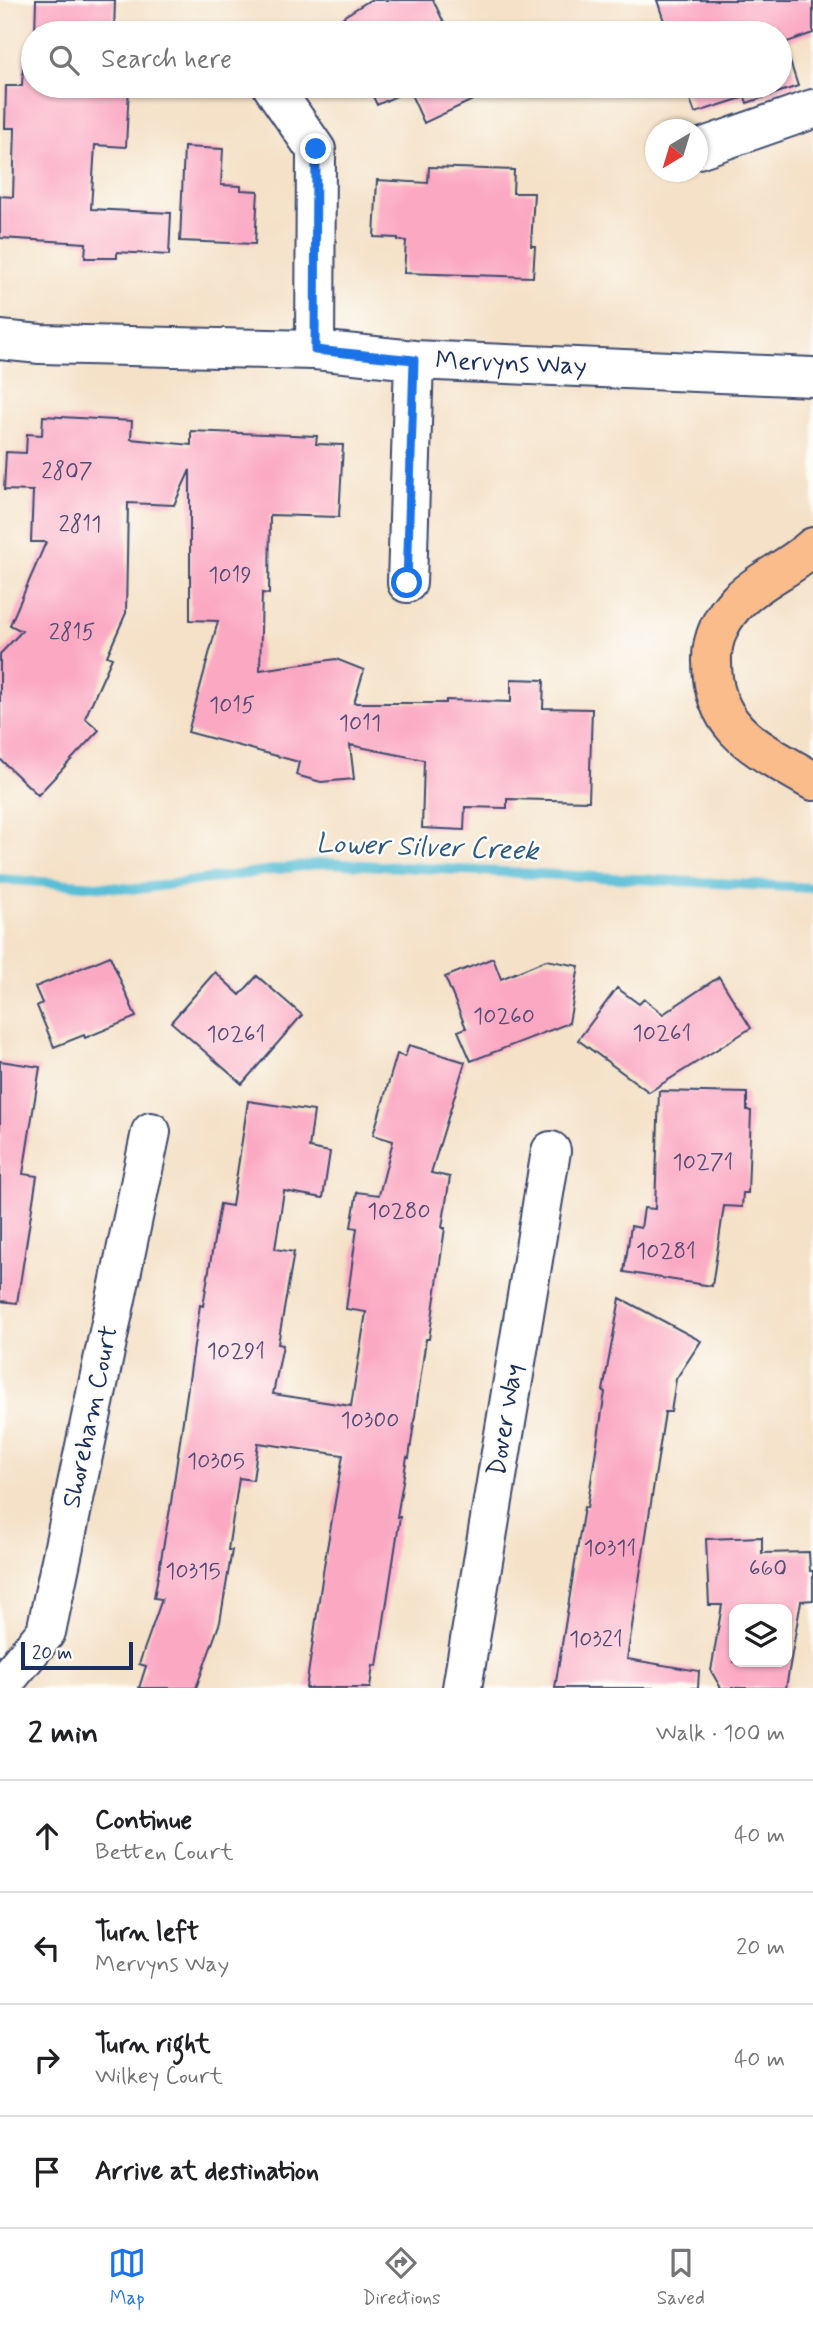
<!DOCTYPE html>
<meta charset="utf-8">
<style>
body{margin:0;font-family:Mynerve,sans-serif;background:#f2f2f2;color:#202124}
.controls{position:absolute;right:21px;bottom:21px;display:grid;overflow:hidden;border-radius:14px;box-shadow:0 2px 5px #0004}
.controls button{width:63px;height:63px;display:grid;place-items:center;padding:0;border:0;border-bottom:2px solid #e0e0e0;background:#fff;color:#202124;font:35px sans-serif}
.compass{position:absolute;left:645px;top:119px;width:63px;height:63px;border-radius:50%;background:#fff;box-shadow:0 2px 5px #0004;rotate:218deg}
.scale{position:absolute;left:21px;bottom:18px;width:112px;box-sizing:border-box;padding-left:7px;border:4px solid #1b2f5e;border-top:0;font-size:19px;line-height:24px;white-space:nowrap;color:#1b2f5e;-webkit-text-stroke:5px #fdfcf7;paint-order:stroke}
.stop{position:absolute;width:21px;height:21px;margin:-16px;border:5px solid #1a73e8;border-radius:50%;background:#fff}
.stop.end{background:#1a73e8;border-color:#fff;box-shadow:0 2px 7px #0008}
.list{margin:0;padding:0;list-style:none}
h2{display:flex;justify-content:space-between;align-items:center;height:91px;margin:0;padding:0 28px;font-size:30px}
h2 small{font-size:23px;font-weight:400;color:#757577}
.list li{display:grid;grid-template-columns:46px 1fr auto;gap:21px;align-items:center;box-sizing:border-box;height:112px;padding:0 28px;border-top:2px solid #e0e0e0}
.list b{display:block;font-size:26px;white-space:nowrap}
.list p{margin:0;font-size:23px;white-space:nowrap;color:#757577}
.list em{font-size:23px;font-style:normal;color:#757577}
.icon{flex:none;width:38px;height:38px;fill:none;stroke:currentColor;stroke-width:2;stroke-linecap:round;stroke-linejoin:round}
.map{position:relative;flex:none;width:813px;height:1688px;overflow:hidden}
.search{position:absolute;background:#fff;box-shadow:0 2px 5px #0004;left:21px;right:21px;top:21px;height:77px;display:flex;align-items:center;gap:18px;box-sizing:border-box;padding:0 24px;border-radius:38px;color:#757577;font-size:26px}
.sheet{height:539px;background:#fff}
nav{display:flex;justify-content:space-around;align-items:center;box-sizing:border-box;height:98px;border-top:2px solid #e0e0e0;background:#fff;font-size:19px;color:#757577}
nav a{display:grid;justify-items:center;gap:4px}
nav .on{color:#1a73e8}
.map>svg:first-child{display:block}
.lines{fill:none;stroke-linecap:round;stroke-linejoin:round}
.stream{stroke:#58bed6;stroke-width:10}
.building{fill:#fba8c3;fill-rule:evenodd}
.minor-casing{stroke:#3c4a6e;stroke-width:42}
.highway-casing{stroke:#3c4a6e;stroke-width:42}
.minor{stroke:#fff;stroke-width:38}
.highway{stroke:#fabc8b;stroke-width:38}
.route{stroke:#1a73e8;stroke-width:9}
.labels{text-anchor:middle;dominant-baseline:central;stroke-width:5;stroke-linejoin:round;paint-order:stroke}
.number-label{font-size:23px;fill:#534d77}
.street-label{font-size:26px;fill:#1b2f5e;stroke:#fdfcf7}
.water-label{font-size:28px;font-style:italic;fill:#2d5a82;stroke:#fdfcf7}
</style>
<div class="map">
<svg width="813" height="1688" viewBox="0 0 813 1688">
<rect width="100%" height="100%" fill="#fdfcf7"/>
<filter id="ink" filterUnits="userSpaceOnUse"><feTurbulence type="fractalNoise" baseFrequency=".0143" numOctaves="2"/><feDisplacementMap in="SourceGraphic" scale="14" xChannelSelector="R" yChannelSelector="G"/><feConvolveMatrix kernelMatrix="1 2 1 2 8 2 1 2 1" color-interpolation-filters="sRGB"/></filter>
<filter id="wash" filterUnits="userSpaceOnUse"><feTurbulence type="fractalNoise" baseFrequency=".00686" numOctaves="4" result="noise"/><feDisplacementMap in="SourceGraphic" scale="28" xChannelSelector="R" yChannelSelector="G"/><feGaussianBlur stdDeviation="1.57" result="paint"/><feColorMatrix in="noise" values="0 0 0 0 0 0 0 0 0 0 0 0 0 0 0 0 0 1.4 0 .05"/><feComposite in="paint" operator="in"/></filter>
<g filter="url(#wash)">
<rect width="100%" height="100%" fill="#f4e1c7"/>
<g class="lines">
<path class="stream" d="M 0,879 L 137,889 L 323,863 L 813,888"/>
</g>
<g id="blocks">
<path class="building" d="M 36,0 L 115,0 L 114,33 L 35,33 Z
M 370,0 L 433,0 L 449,33 L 353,33 L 343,17 Z
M 657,0 L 813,0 L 813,33 L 784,43 L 798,86 L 747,103 L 745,97 L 695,113 L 685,86 L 780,86 L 780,33 L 668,33 Z
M 24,49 L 33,49 L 33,86 L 129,86 L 126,147 L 95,145 L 91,209 L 171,213 L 169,255 L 117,252 L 117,258 L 85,258 L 86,243 L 0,238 L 0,196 L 13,197 L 15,128 L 5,128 L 6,86 L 22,86 Z
M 368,86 L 474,86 L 479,97 L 424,123 L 409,90 L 377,105 Z
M 184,147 L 223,149 L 221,185 L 241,186 L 241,190 L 258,191 L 255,244 L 180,241 Z
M 429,167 L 514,170 L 513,193 L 534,193 L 531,246 L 535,246 L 533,277 L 404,273 L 406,241 L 398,240 L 398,238 L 374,237 L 377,180 L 428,183 Z
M 43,416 L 132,421 L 131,439 L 191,445 L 191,431 L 317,436 L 316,444 L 343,445 L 339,517 L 270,515 L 269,594 L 262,593 L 260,670 L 336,659 L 364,670 L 354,703 L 446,703 L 446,700 L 511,702 L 511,679 L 544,680 L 543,708 L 592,709 L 589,801 L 507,799 L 507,808 L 465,807 L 464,830 L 422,828 L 424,760 L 350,745 L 354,779 L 321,782 L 296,775 L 299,762 L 188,732 L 218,621 L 190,620 L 190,470 L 174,505 L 128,503 L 126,613 L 107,656 L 112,658 L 85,718 L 99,730 L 38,795 L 0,759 L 0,654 L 22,631 L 10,625 L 46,542 L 31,542 L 33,491 L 4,490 L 6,452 L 26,453 L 27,434 L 42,435 Z
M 110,956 L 136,1017 L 85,1038 L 84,1035 L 54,1047 L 37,1006 L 42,1003 L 35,987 Z
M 493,958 L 501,979 L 546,960 L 579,966 L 569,1023 L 471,1061 L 458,1031 L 466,1028 L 445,977 Z
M 215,972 L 240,995 L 257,976 L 302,1015 L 242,1084 L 171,1022 Z
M 719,977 L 751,1028 L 649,1092 L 578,1040 L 617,988 L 639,1004 L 644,999 L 663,1014 Z
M 409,1045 L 465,1062 L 431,1173 L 450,1177 L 442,1228 L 445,1228 L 429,1339 L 426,1339 L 409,1458 L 407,1457 L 397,1517 L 400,1517 L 377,1666 L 373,1665 L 370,1688 L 306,1688 L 324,1566 L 343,1455 L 258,1443 L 253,1480 L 239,1478 L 228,1550 L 232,1550 L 220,1622 L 196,1688 L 139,1688 L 146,1666 L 139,1664 L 162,1599 L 154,1598 L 170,1509 L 200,1305 L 203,1306 L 220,1204 L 232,1206 L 248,1101 L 314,1111 L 309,1148 L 330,1152 L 323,1198 L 284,1191 L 275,1249 L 294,1252 L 278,1344 L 283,1345 L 273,1394 L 351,1406 L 366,1312 L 346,1309 L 357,1228 L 351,1227 L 357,1192 L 379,1195 L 393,1141 L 373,1135 L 397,1054 L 405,1057 Z
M 0,1061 L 40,1067 L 23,1174 L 37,1176 L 17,1303 L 0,1301 Z
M 659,1091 L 747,1093 L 747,1110 L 751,1111 L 748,1193 L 743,1193 L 742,1207 L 724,1206 L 712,1286 L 624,1272 L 631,1226 L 641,1228 L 644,1208 L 655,1209 Z
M 620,1298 L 701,1341 L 676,1379 L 671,1412 L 665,1412 L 627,1659 L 699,1671 L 698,1688 L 555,1688 L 584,1507 L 587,1508 L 605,1392 L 603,1391 Z
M 762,1537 L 762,1553 L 809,1552 L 810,1571 L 813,1571 L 813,1600 L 801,1601 L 786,1688 L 721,1688 L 711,1671 L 722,1605 L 709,1605 L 706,1539 ZM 734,1609 L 787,1609 L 787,1662 L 734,1662 Z"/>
</g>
</g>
<g filter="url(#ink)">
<use href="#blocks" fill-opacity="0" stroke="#3c4a6e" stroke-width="2"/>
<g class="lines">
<defs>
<path id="minor" d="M 272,86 L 316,150 L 315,350
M 698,149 L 813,109
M 0,340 L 40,344 L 315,350 L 414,360 L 813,377
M 407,583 L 414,360
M 0,1687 L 46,1632 L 151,1132
M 462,1688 L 551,1151"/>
<path id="highway" d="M 813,547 C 790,568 761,579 739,600 C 722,616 711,639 712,662 C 712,732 761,750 813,781"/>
</defs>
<use href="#minor" class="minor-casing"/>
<use href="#highway" class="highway-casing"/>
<use href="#minor" class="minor"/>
<use href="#highway" class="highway"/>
</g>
</g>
<g class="lines" filter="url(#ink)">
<path class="route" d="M 316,149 L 315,350 L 414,360 L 407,583"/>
</g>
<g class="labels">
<g class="number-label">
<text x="67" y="472">2807</text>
<text x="80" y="525">2811</text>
<text x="230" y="576">1019</text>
<text x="72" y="633">2815</text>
<text x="232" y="706">1015</text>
<text x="360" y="724">1011</text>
<text x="504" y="1017">10260</text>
<text x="662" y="1034">10261</text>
<text x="236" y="1035">10261</text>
<text x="703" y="1163">10271</text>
<text x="399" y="1212">10280</text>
<text x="666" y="1252">10281</text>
<text x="236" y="1352">10291</text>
<text x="370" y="1421">10300</text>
<text x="216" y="1462">10305</text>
<text x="610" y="1549">10311</text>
<text x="768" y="1569">660</text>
<text x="193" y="1572">10315</text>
<text x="596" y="1640">10321</text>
</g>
<g class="street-label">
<text transform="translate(511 364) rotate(2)">Mervyns Way</text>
<text transform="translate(91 1417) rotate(-78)">Shoreham Court</text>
<text transform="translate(506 1420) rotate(-81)">Dover Way</text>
</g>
<g class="water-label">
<text transform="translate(427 848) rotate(2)">Lower Silver Creek</text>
</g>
</g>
</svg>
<div class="controls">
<button><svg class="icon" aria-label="layers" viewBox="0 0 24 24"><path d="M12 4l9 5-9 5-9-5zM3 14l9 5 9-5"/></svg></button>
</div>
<svg class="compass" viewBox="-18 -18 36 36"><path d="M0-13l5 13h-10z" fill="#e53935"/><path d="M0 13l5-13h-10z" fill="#757577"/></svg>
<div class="scale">20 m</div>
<div class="stop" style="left:407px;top:583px"></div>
<div class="stop end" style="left:316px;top:149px"></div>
<div class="search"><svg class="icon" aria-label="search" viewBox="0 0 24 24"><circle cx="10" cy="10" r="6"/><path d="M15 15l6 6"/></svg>Search here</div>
</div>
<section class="sheet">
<h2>2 min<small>Walk · 100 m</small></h2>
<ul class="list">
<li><svg class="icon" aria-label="ahead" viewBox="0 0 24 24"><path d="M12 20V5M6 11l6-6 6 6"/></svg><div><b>Continue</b><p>Betten Court</p></div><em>40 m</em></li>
<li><svg class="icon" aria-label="left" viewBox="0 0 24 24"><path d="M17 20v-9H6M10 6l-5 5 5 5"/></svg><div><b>Turn left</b><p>Mervyns Way</p></div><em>20 m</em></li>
<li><svg class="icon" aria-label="right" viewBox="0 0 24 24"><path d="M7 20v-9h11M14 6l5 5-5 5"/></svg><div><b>Turn right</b><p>Wilkey Court</p></div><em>40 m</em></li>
<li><svg class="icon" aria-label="arrive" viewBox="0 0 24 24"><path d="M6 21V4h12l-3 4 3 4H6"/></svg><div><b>Arrive at destination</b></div></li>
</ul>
</section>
<nav>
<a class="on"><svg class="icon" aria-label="map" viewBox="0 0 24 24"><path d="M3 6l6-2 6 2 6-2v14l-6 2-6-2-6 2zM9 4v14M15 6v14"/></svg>Map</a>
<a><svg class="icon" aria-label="directions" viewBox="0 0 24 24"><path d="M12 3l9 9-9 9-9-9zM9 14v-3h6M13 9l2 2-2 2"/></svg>Directions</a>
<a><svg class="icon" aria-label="saved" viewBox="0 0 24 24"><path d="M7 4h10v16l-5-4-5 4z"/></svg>Saved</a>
</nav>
